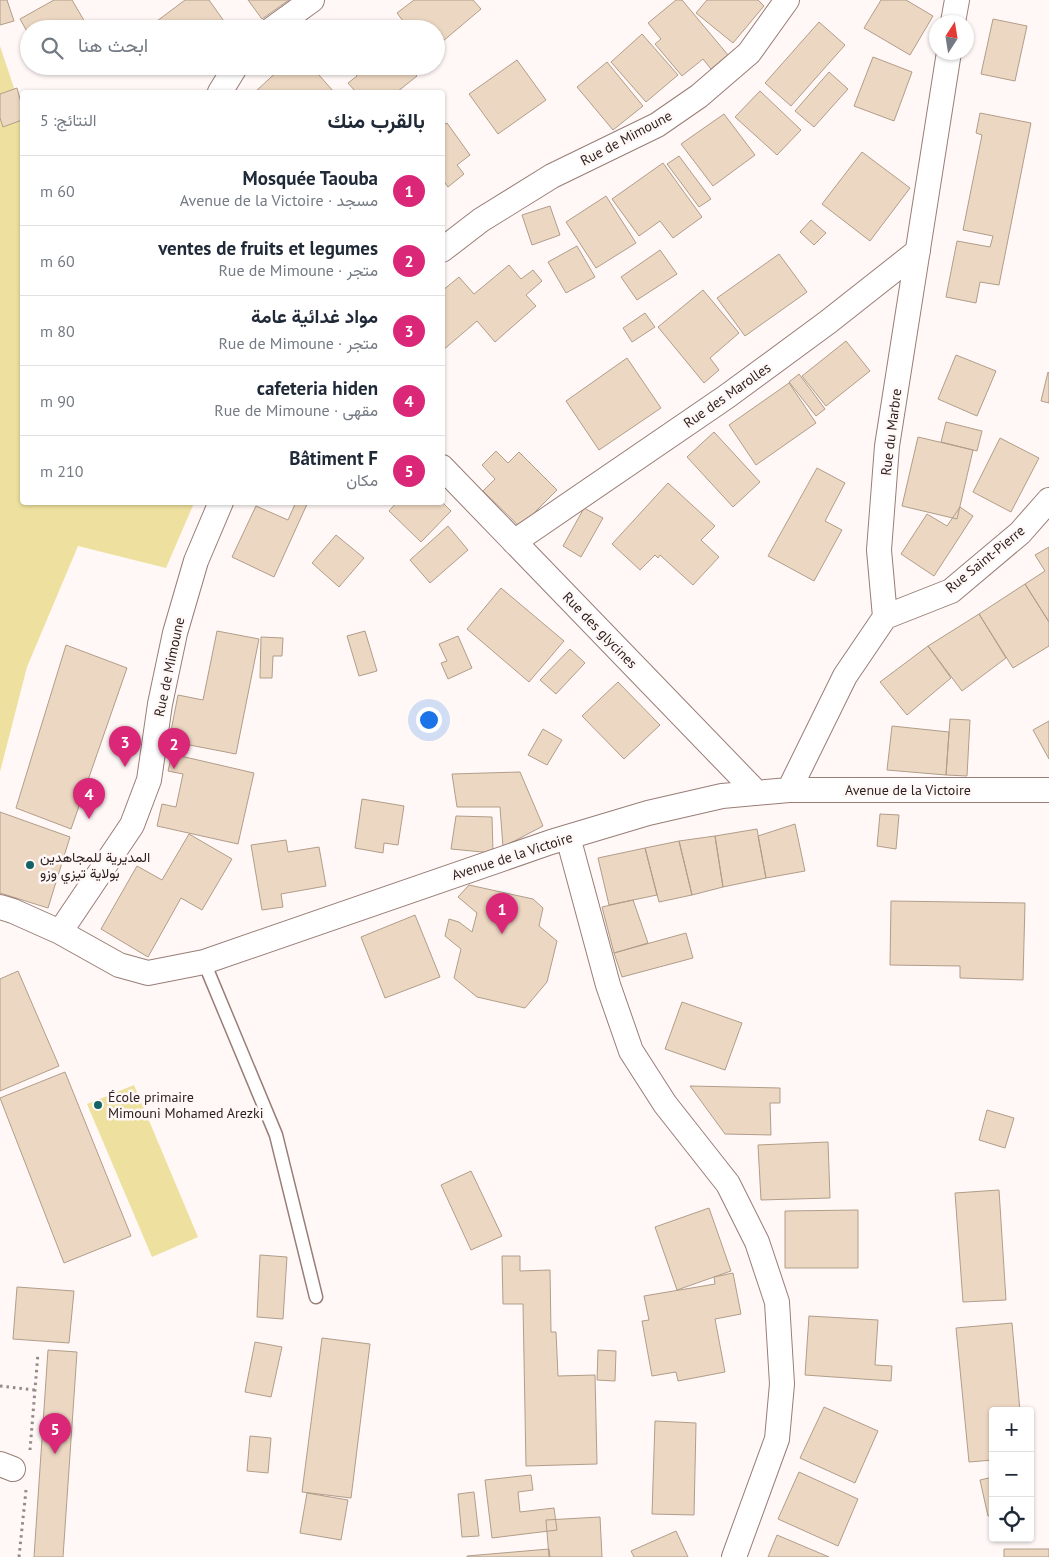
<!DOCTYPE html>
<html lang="ar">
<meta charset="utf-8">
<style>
body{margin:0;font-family:"PT Sans",Vazirmatn,sans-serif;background:#f6f6f7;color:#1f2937;direction:rtl}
.controls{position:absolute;right:15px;bottom:15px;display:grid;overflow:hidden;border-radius:5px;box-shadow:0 1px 4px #0004}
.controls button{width:45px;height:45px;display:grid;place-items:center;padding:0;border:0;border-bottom:1px solid #e0e1e3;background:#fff;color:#1f2937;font:25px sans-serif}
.compass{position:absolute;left:929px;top:15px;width:45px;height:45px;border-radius:50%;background:#fff;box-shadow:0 1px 4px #0004;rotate:12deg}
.you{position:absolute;left:428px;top:719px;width:18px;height:18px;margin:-12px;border:4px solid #fff;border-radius:50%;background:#1a73e8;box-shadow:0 0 0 8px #1a73e833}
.badge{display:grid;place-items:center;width:32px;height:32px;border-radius:50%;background:#db2777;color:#fff;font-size:16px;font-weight:700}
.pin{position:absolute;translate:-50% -41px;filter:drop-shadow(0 1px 2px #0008)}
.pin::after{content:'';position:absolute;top:26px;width:18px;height:15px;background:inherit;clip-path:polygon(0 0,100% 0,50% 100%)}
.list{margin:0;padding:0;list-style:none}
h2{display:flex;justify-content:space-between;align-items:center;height:65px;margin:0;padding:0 20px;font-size:21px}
h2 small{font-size:16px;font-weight:400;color:#747a83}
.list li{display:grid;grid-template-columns:32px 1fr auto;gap:15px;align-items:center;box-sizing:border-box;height:70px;padding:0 20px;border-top:1px solid #e0e1e3}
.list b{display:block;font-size:19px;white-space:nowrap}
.list p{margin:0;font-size:16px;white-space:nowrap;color:#747a83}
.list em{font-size:16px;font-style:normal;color:#747a83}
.icon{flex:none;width:28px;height:28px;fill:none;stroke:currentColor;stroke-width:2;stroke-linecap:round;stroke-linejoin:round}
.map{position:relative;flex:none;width:1049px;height:1557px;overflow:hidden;direction:ltr}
.search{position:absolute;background:#fff;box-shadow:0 1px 4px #0004;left:20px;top:20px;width:425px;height:55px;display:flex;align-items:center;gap:12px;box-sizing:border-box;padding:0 18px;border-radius:28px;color:#747a83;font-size:19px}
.panel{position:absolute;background:#fff;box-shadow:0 1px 4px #0004;left:20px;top:90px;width:425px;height:415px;border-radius:5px;direction:rtl}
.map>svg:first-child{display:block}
.green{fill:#eee19f}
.building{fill:#ecd7c2;stroke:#b19d89}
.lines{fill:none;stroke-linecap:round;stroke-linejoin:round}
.lane-casing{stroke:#997d76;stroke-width:15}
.street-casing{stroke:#997d76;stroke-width:26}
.path{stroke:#948b89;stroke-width:3;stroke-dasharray:2.5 4;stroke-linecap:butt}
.lane{stroke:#fff;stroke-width:12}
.street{stroke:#fff;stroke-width:24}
.poi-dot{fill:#136366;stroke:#fff8f7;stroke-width:2}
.labels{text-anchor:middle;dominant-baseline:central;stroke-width:5;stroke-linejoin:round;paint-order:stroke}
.street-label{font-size:14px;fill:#2b1f1d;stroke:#fff8f7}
.poi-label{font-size:14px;fill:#2b1f1d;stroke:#fff8f7;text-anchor:start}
</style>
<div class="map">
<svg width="1049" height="1557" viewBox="0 0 1049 1557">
<rect width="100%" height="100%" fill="#fff8f7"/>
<path class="green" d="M 0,46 L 22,112 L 22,502 L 194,503 L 166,568 L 78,546 L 27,667 L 0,772 Z
M 134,1085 L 198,1237 L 152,1257 L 87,1104 Z"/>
<path class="building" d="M 0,0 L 7,0 L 14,21 L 0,25 Z
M 54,0 L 72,0 L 89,29 L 29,29 L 29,35 L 20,19 Z
M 185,0 L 209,0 L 226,24 L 220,29 L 156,29 L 153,24 Z
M 248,0 L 289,0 L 262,19 Z
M 414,0 L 473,0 L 481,9 L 436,47 L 436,29 L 409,29 L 397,13 Z
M 676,0 L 682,0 L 728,55 L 711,69 L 703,59 L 682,76 L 655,44 L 661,39 L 648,23 Z
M 707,0 L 758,0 L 764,6 L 733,43 L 696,13 Z
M 881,0 L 906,0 L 933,16 L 910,55 L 864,28 Z
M 993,19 L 1027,26 L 1015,81 L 981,74 Z
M 819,22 L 845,45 L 791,106 L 765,83 Z
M 642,34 L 678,75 L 646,102 L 611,62 Z
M 873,57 L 912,72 L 894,121 L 854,106 Z
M 517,60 L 546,100 L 498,134 L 469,94 Z
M 607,62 L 643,106 L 613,130 L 577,87 Z
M 283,66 L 311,66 L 334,92 L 255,92 Z
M 349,66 L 409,66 L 417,76 L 397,92 L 356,92 L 348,83 L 357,76 Z
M 829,72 L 848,89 L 814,127 L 795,111 Z
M 17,88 L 22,106 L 22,120 L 3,127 L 0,118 L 0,94 Z
M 760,91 L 801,130 L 777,155 L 735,117 Z
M 980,113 L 1031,123 L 999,285 L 980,282 L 976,303 L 946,297 L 957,241 L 990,247 L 993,236 L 963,230 L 982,135 L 976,133 Z
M 724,114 L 755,155 L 713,186 L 681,144 Z
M 447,123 L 470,155 L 457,165 L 464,174 L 448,187 L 442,179 L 442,126 Z
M 862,152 L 910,188 L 870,241 L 822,204 Z
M 679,156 L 711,199 L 699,207 L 667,164 Z
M 663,163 L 702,217 L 673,238 L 660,221 L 639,236 L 612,199 Z
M 606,196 L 636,243 L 596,268 L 566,222 Z
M 550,206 L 560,235 L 532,245 L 522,215 Z
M 811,220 L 826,233 L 814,245 L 800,232 Z
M 577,246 L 595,277 L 566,293 L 548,262 Z
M 660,250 L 677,274 L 637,300 L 621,277 Z
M 779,254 L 807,292 L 745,336 L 717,298 Z
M 509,265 L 521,279 L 533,270 L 542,281 L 526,295 L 536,306 L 495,342 L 477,321 L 442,351 L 442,291 L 459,277 L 474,294 Z
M 703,290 L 739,333 L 710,358 L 719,370 L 704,383 L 658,327 Z
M 645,313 L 655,327 L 632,342 L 623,328 Z
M 846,341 L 870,371 L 826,406 L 802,376 Z
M 956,355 L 996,371 L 977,416 L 938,399 Z
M 627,358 L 661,408 L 599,450 L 566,401 Z
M 1048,372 L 1049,373 L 1049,403 L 1041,401 Z
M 799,374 L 825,409 L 816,416 L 789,382 Z
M 789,383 L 816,423 L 756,465 L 729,425 Z
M 946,422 L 982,431 L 977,451 L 941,442 Z
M 714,432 L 760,482 L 733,507 L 687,457 Z
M 918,437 L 973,450 L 957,519 L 902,506 Z
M 1000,438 L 1039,458 L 1011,512 L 973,492 Z
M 496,451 L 508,463 L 519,452 L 557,490 L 520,527 L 483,491 L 495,479 L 482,465 Z
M 817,468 L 845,483 L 825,521 L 842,530 L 814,581 L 768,556 Z
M 668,483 L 715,526 L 701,540 L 719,557 L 693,585 L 660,555 L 658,558 L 655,555 L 640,570 L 612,544 Z
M 296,502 L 308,502 L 274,577 L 232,557 L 256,506 L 288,520 Z
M 397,502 L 442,502 L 451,511 L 421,542 L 389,511 Z
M 960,507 L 973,516 L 934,576 L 901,554 L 927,514 L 947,526 Z
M 584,508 L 603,518 L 581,557 L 563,546 Z
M 448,526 L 468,550 L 430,583 L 410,560 Z
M 336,535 L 364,558 L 339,587 L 312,563 Z
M 1049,547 L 1049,622 L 1025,584 L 1045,571 L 1035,555 Z
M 1025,584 L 1049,622 L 1049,646 L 1013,668 L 979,614 Z
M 501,588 L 564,641 L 529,682 L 467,629 Z
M 979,614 L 1006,658 L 962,691 L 928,646 Z
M 217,631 L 259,639 L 236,754 L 169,741 L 178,695 L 203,700 Z
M 365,631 L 377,671 L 359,676 L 347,636 Z
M 458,636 L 472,668 L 448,679 L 441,663 L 447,661 L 439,644 Z
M 261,637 L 283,638 L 282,656 L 273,656 L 272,678 L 260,678 Z
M 66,645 L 127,668 L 71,829 L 16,808 Z
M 928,646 L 951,678 L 907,715 L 880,682 Z
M 570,649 L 585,663 L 556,694 L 540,680 Z
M 618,682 L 660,725 L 624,759 L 582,716 Z
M 950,719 L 970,720 L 967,776 L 946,775 Z
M 1049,721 L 1049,759 L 1033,730 Z
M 892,726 L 949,732 L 946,775 L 887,770 Z
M 543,729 L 562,740 L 547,765 L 528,755 Z
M 172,754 L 254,773 L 238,844 L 157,826 L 162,804 L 176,807 L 183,774 L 168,771 Z
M 520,772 L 543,826 L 503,847 L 500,807 L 457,807 L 452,774 Z
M 362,799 L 404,806 L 398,845 L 384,843 L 383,853 L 355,848 Z
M 0,812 L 70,837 L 48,908 L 0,893 Z
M 880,814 L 899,815 L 896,849 L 877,846 Z
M 456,816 L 492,817 L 493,853 L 451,849 Z
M 795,824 L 805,871 L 766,878 L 758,836 Z
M 757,829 L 766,878 L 723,887 L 715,836 Z
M 189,834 L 232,859 L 202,910 L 181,898 L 148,957 L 101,929 L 137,866 L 162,880 Z
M 715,836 L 723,887 L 692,895 L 679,841 Z
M 286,840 L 288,852 L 319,847 L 326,886 L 281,894 L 283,907 L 262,910 L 251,845 Z
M 679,841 L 692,895 L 659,902 L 645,848 Z
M 645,848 L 657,895 L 609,905 L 598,858 Z
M 469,885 L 533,899 L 543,908 L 539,926 L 557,941 L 547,982 L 525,1008 L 477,997 L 454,978 L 461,949 L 445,936 L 449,919 L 459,922 L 472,932 L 477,913 L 458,897 Z
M 633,900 L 648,943 L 614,953 L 602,907 Z
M 891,901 L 1025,903 L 1023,980 L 960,978 L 960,966 L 890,965 Z
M 415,915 L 440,977 L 385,998 L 361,937 Z
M 686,933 L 693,958 L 622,977 L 614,953 Z
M 18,971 L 59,1066 L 0,1091 L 0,979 Z
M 682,1002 L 742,1023 L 725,1070 L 665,1049 Z
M 65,1072 L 131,1236 L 64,1263 L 0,1098 Z
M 690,1086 L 780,1088 L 780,1103 L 770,1103 L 771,1135 L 725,1134 Z
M 987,1110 L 1014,1118 L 1005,1148 L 979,1140 Z
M 828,1142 L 830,1198 L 761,1200 L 758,1145 Z
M 471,1171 L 502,1236 L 471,1250 L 441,1185 Z
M 999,1190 L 1006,1300 L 963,1302 L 955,1193 Z
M 709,1208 L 731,1271 L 677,1290 L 655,1227 Z
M 858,1210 L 858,1268 L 785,1268 L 785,1211 Z
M 260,1255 L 287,1257 L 283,1319 L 257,1317 Z
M 502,1256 L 520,1256 L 520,1271 L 550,1270 L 551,1332 L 556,1332 L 558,1376 L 595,1375 L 597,1464 L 526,1466 L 523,1304 L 503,1304 Z
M 733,1273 L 741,1314 L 715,1319 L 725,1372 L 678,1381 L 676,1372 L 652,1376 L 642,1321 L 649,1320 L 644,1296 L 715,1284 L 714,1277 Z
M 17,1287 L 74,1291 L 69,1343 L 13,1339 Z
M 809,1316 L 878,1320 L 875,1365 L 892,1366 L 891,1381 L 805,1375 Z
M 1012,1323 L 1020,1411 L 993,1411 L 993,1460 L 969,1462 L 956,1328 Z
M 322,1338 L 370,1344 L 351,1498 L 302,1492 Z
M 255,1342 L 282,1347 L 271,1397 L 245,1392 Z
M 48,1350 L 77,1352 L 63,1557 L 34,1557 Z
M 598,1350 L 616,1351 L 615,1381 L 597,1380 Z
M 824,1407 L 878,1431 L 855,1483 L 800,1458 Z
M 655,1421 L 696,1423 L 694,1515 L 652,1514 Z
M 250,1436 L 271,1438 L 268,1473 L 247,1471 Z
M 799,1472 L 858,1499 L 838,1546 L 778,1519 Z
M 531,1475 L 533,1490 L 518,1492 L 520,1512 L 554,1508 L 557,1530 L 492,1538 L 485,1480 Z
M 993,1477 L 993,1515 L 988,1516 L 980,1480 Z
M 474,1492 L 479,1536 L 462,1537 L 458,1494 Z
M 307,1493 L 348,1500 L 341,1540 L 300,1533 Z
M 600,1517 L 602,1557 L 549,1557 L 546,1520 Z
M 676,1531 L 688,1557 L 634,1557 L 631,1551 Z
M 777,1535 L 829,1557 L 768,1557 Z
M 549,1549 L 550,1557 L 467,1557 L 467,1556 Z
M 1004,1549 L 1049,1549 L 1049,1557 L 1004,1557 Z"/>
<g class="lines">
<defs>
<path id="lane" d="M 204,962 L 276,1135 L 316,1297"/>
<path id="street" d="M 953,22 L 957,0
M 272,29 L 312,0
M 220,92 L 236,66
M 442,250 L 481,220 L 552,176 L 657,125 L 699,96 L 749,53 L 787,0
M 442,467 L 757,793
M 514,542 L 726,397 L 828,322 L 918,251
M 885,617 L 951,591 L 1020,533 L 1049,500
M 789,790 L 845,676 L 885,617 L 879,550 L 887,446 L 949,52
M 568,837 L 608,985 L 631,1051 L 665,1104 L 728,1184 L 757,1242 L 777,1302 L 782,1384 L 777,1439 L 734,1557
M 0,907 L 13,911 L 60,932 L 119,965 L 148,973 L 204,962 L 551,842 L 648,813 L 722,796 L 789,790 L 1049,790
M 60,932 L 132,825 L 149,780 L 160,704 L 175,633 L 196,561 L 221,502
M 0,1464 L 13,1469"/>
</defs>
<use href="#lane" class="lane-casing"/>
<use href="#street" class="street-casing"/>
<path class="path" d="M 0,1386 L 35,1390
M 30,1450 L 38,1353
M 19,1557 L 26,1490"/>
<use href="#lane" class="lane"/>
<use href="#street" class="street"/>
</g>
<g class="poi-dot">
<circle cx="30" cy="865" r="5"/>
<circle cx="98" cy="1105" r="5"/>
</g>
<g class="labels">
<g class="street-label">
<text transform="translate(626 138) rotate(-28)">Rue de Mimoune</text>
<text transform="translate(727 395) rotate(-35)">Rue des Marolles</text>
<text transform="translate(891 432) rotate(-83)">Rue du Marbre</text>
<text transform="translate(985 559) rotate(-39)">Rue Saint-Pierre</text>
<text transform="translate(600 630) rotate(46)">Rue des glycines</text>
<text transform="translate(169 667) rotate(-78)">Rue de Mimoune</text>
<text x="908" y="790">Avenue de la Victoire</text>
<text transform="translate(512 856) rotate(-18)">Avenue de la Victoire</text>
</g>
<g class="poi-label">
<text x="40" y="857">المديرية للمجاهدين<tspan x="40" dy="16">بولاية تيزي وزو</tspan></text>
<text x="108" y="1097">École primaire<tspan x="108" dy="16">Mimouni Mohamed Arezki</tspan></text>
</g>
</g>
</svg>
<div class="controls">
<button>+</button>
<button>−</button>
<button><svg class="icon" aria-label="locate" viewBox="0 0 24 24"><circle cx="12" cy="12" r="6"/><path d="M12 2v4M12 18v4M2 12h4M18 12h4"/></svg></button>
</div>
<svg class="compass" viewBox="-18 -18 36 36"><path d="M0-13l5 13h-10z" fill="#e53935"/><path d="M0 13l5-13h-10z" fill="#747a83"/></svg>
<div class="you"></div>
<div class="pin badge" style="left:502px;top:934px">1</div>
<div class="pin badge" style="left:174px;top:769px">2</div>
<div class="pin badge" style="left:125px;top:767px">3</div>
<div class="pin badge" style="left:89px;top:819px">4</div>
<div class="pin badge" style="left:55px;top:1454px">5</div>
<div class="search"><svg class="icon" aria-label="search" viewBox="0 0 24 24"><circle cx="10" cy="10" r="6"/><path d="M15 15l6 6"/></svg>ابحث هنا</div>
<section class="panel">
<h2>بالقرب منك<small>النتائج: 5</small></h2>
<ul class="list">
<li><span class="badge">1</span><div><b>Mosquée Taouba</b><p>مسجد · Avenue de la Victoire</p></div><em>60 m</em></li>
<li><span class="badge">2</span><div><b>ventes de fruits et legumes</b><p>متجر · Rue de Mimoune</p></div><em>60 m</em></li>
<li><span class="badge">3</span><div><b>مواد غدائية عامة</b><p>متجر · Rue de Mimoune</p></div><em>80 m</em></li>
<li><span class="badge">4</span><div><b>cafeteria hiden</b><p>مقهى · Rue de Mimoune</p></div><em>90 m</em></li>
<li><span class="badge">5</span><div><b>Bâtiment F</b><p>مكان</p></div><em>210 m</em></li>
</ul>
</section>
</div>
